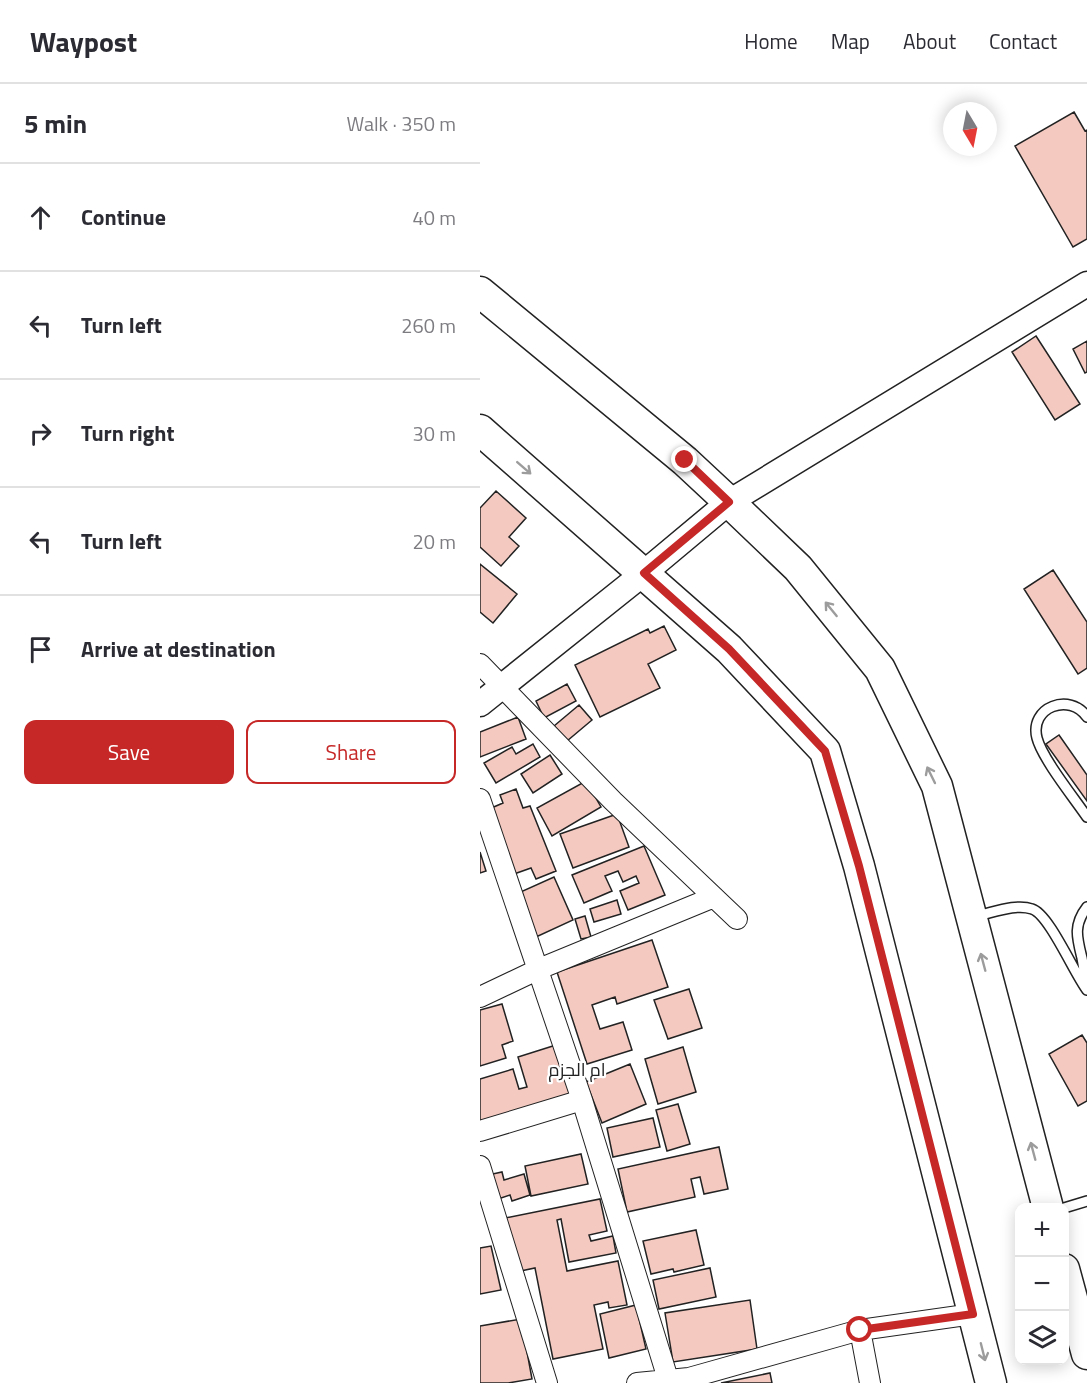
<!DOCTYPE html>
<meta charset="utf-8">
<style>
body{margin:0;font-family:"Titillium Web",Cairo,sans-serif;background:#f2f2f3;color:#2b2b33}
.controls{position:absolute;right:18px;bottom:18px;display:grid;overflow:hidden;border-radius:12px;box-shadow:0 3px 15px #0003}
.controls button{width:54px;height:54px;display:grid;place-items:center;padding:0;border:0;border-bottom:2px solid #e1e1e2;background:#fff;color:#2b2b33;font:30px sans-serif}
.compass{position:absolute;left:463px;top:18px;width:54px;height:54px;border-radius:50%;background:#fff;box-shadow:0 3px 15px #0003;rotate:170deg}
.stop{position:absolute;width:18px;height:18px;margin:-14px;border:4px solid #c62828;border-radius:50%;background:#fff}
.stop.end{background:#c62828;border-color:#fff;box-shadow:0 2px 6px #0008}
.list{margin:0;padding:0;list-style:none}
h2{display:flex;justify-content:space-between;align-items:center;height:78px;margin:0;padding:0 24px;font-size:26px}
h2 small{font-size:20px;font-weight:400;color:#7c7c81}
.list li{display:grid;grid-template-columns:39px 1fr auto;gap:18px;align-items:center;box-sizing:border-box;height:108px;padding:0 24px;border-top:2px solid #e1e1e2}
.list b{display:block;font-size:22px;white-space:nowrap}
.list em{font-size:20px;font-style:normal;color:#7c7c81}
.actions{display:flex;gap:12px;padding:18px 24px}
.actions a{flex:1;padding:14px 0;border:2px solid #c62828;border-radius:12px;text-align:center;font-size:21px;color:#c62828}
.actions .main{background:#c62828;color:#fff}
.icon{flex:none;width:33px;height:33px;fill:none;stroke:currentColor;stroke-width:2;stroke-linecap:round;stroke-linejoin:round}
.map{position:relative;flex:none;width:607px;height:1299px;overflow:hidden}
header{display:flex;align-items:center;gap:36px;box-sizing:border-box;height:84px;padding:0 30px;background:#fff;border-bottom:2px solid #e1e1e2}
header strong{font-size:28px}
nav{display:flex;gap:33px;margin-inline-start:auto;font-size:21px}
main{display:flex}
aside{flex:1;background:#fff}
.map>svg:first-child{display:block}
.building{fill:#f3c9c0;stroke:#222;stroke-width:1.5}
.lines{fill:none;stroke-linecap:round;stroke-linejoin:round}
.service-casing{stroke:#222;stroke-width:12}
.minor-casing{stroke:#222;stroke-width:22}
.tertiary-casing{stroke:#222;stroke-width:27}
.primary-casing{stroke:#222;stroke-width:33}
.service{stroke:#fff;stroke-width:9}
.minor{stroke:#fff;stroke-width:20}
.tertiary{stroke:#fff;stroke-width:24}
.primary{stroke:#fff;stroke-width:30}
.oneway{stroke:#9c9c9c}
.route{stroke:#c62828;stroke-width:8}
.labels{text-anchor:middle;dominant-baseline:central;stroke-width:4.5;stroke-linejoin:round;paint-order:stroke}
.neighbourhood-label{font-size:18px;fill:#222;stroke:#fff}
</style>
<header>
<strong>Waypost</strong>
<nav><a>Home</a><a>Map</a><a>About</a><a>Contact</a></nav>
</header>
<main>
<aside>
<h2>5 min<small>Walk · 350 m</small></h2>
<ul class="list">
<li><svg class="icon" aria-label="ahead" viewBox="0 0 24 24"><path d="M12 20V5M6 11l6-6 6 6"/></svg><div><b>Continue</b></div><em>40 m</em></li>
<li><svg class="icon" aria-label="left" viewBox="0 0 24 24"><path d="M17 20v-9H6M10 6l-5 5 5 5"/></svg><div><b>Turn left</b></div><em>260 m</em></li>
<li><svg class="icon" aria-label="right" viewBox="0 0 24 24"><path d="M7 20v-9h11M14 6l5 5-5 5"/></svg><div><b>Turn right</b></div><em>30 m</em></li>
<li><svg class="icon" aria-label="left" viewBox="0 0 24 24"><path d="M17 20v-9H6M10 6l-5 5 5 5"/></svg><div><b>Turn left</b></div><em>20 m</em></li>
<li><svg class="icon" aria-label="arrive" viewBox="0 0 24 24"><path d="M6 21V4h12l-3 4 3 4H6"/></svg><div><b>Arrive at destination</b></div></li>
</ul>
<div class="actions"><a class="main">Save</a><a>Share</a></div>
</aside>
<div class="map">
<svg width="607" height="1299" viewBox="0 0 607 1299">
<rect width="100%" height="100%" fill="#fff"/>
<path class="building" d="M 594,28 L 605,47 L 607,46 L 607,155 L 593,163 L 535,62 Z
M 556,252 L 600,320 L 575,336 L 532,268 Z
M 607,257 L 607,288 L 605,289 L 593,265 Z
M 16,407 L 46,434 L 29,453 L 39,462 L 21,482 L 0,463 L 0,424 Z
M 0,480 L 37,510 L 13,539 L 0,528 Z
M 573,486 L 607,538 L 607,584 L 598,590 L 544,505 Z
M 184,542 L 196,566 L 168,580 L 180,604 L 120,633 L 95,581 L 168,545 L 170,549 Z
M 87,600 L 96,617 L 64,634 L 56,617 Z
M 99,621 L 112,636 L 87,657 L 74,642 Z
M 38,633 L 46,655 L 0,673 L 0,648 Z
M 579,651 L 607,691 L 607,717 L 566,660 Z
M 53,660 L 60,673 L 16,699 L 4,679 L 32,663 L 36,670 Z
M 70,671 L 82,690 L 53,709 L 41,690 Z
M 106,697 L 121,723 L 72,752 L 57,724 Z
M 36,705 L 43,724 L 50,722 L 76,787 L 56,795 L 51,784 L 34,790 L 9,725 L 23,719 L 20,711 Z
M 137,730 L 149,763 L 93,784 L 80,750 Z
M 164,762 L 185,811 L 148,826 L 140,807 L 159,799 L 156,792 L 143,798 L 138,787 L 125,792 L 132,807 L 104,819 L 92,791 Z
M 0,768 L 6,787 L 0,789 Z
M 74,793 L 93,836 L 56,853 L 36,810 Z
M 137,816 L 141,830 L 114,838 L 110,825 Z
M 105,832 L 111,853 L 101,855 L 95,835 Z
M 172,856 L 188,903 L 137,920 L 135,913 L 112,921 L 120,945 L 143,938 L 152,966 L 107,980 L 77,888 Z
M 209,905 L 222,944 L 188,955 L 174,916 Z
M 22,920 L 33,957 L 22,961 L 26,974 L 0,982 L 0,926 Z
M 602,951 L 607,959 L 607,1017 L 598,1022 L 569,970 Z
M 76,961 L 90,1011 L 0,1037 L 0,995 L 33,985 L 39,1005 L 47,1003 L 38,973 Z
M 203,963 L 216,1008 L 178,1020 L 165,975 Z
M 150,980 L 166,1020 L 122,1039 L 106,998 Z
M 198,1020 L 210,1060 L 187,1067 L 176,1026 Z
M 173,1034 L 180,1063 L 133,1073 L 127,1044 Z
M 239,1063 L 248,1105 L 224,1110 L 220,1093 L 211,1095 L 215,1113 L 147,1128 L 138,1085 Z
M 101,1070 L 108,1100 L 51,1112 L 45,1082 Z
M 22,1088 L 24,1096 L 44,1090 L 50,1111 L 32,1117 L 30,1111 L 15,1116 L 8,1091 Z
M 120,1115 L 127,1147 L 109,1151 L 111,1157 L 133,1152 L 136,1169 L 89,1178 L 81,1135 L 77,1136 L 87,1187 L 138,1177 L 147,1221 L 129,1224 L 128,1218 L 114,1221 L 123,1265 L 73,1275 L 55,1184 L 36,1188 L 25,1134 Z
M 216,1146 L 224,1181 L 194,1188 L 193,1185 L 171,1190 L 163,1157 Z
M 11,1162 L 21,1206 L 0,1210 L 0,1164 Z
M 230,1184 L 236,1213 L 179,1225 L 173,1196 Z
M 270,1216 L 277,1265 L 193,1278 L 185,1229 Z
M 156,1221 L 166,1265 L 129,1274 L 120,1230 Z
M 41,1235 L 52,1295 L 28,1299 L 0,1299 L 0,1242 Z
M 290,1289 L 292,1299 L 241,1299 Z"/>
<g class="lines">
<defs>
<path id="service" d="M 607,633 C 590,608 549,623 557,654 C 562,674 594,714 607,733
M 496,832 C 512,829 536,819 552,825 C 569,830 594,889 607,906
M 607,904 C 605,894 604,884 602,874 C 597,854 593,841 607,823
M 584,1124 L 607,1117"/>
<path id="minor" d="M 0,580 L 133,717 L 257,835
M 0,715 L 102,1016 L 188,1295
M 0,913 L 59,885 L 234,813
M 0,1047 L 102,1016
M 0,1082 L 67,1299
M 380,1246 L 390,1299
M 157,1299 L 209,1294 L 380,1246 L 493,1230"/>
<path id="tertiary" d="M 0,620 L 164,489 L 249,418 L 607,200"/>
<path id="primary" d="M 0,208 L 205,377 L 249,418 L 318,484 L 400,585 L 457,702 L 568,1124
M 0,346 L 249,565 L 345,667 L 379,782 L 511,1299
M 584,1185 L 607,1270"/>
</defs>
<use href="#service" class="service-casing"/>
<use href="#minor" class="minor-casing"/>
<use href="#tertiary" class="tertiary-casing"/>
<use href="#primary" class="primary-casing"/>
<use href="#service" class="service"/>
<use href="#minor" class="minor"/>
<use href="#tertiary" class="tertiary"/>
<use href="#primary" class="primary"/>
</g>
<defs><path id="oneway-shaft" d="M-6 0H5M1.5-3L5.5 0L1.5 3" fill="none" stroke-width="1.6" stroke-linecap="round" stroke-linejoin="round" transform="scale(1.5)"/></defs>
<g class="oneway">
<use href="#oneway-shaft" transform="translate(44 384) rotate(41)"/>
<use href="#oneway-shaft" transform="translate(351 525) rotate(-129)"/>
<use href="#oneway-shaft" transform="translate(451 691) rotate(-116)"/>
<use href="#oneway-shaft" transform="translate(503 878) rotate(-105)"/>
<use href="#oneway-shaft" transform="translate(553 1067) rotate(-105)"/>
<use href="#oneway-shaft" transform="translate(503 1268) rotate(76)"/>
</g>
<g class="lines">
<path class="route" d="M 205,376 L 249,418 L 164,489 L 249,565 L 345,667 L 379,782 L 493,1230 L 380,1246"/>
</g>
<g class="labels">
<g class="neighbourhood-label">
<text x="97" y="985">ام الجزم</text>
</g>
</g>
</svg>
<div class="controls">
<button>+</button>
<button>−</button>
<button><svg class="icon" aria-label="layers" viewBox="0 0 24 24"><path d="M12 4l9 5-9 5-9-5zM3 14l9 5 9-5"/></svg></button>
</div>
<svg class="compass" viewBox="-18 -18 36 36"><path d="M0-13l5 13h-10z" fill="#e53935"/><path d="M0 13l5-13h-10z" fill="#7c7c81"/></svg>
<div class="stop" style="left:380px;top:1246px"></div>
<div class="stop end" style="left:205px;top:376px"></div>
</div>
</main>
